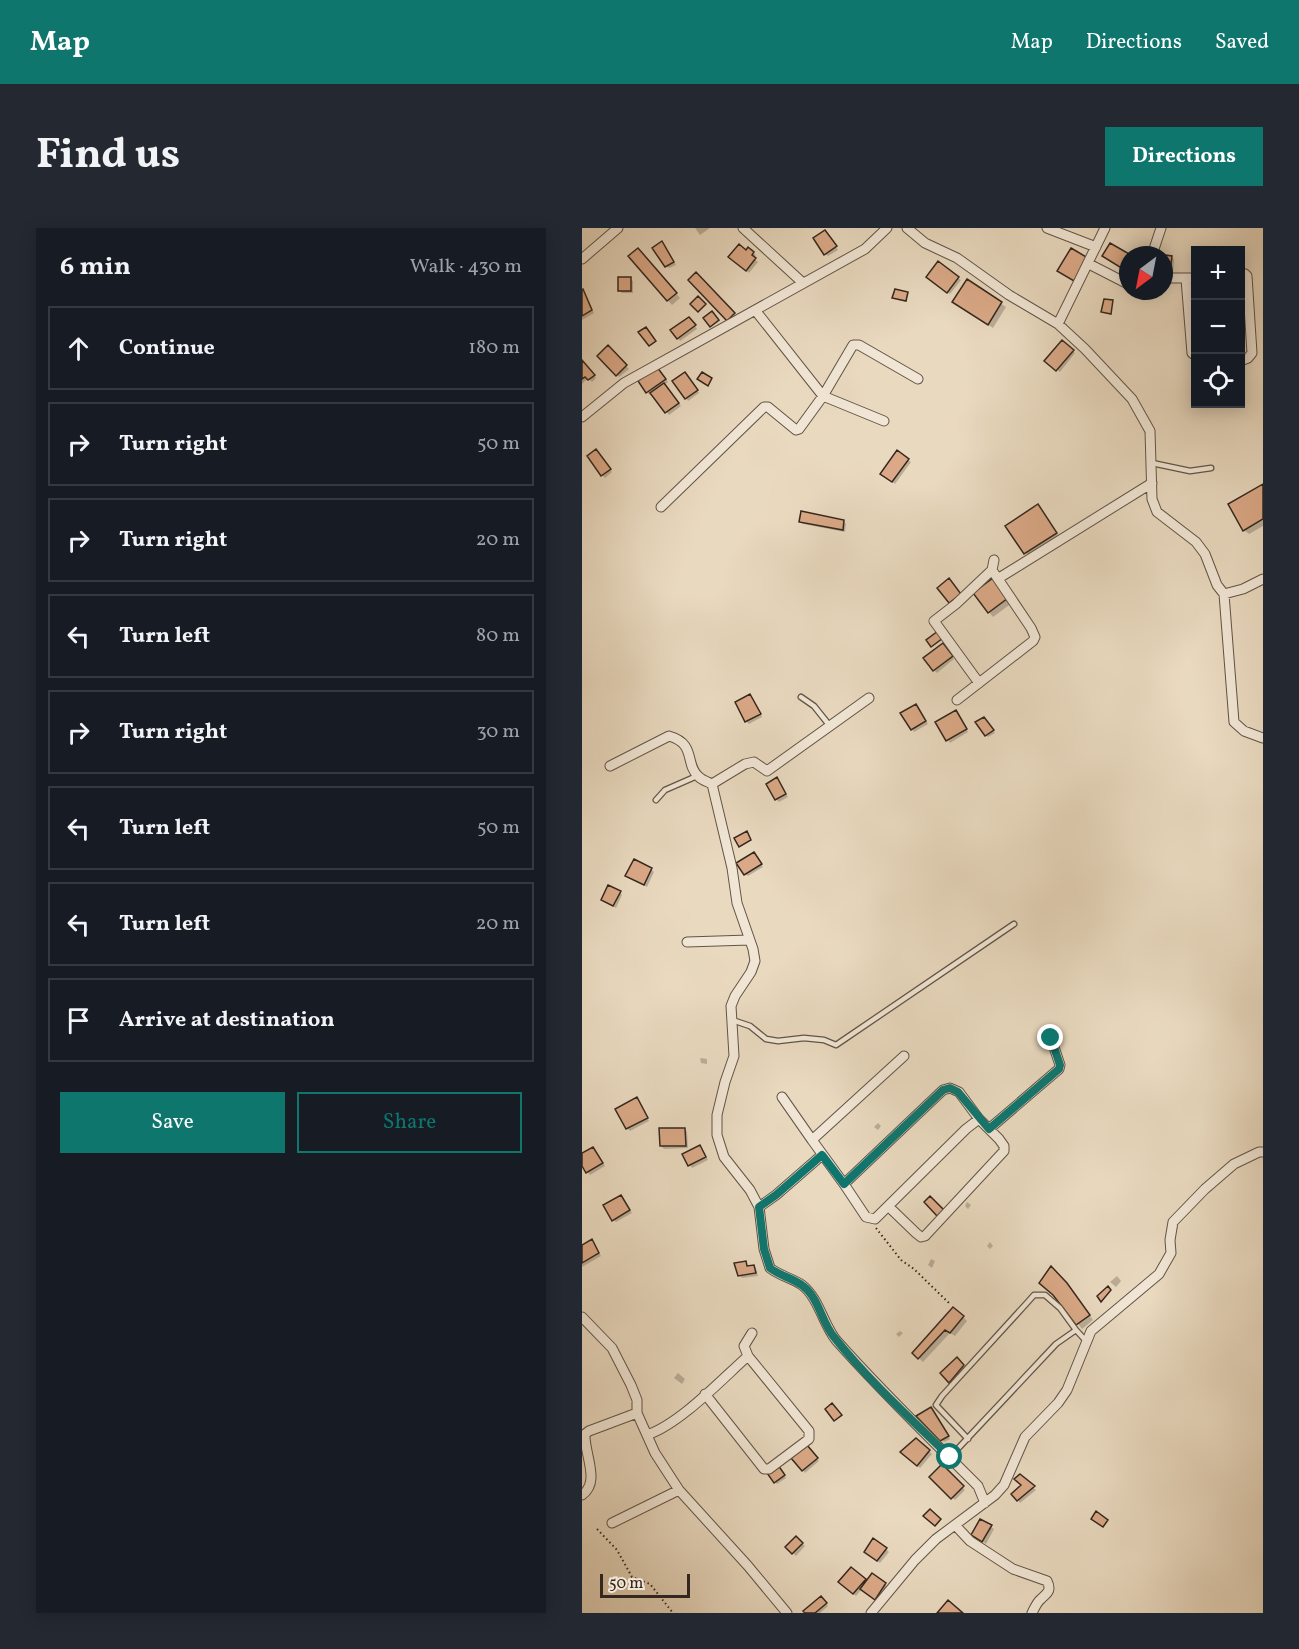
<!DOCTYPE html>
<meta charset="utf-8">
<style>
body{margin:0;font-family:Vollkorn,serif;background:#242831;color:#f1f3f6}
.controls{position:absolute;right:18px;top:18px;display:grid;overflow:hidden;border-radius:0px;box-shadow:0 3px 15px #0003}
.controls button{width:54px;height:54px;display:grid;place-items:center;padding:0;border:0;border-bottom:2px solid #363941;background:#171b24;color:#f1f3f6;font:30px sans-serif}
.compass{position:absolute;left:537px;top:18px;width:54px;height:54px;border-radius:50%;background:#171b24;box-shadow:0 3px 15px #0003;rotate:212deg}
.scale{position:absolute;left:18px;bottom:15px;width:90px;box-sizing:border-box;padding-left:6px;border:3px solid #34271f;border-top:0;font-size:16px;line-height:21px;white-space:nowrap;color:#34271f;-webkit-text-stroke:4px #f1e6d5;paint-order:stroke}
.stop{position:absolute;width:18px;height:18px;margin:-14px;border:4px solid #0f766e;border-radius:50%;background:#fff}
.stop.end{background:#0f766e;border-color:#fff;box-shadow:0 2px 6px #0008}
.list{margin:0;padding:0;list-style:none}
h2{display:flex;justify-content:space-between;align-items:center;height:78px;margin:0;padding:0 24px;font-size:26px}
h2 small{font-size:20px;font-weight:400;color:#9ea1a6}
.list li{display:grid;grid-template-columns:39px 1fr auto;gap:18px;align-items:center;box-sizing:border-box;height:84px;margin:0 12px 12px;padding:0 12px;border:2px solid #363941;border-radius:0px}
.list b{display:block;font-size:22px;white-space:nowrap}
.list em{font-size:20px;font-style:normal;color:#9ea1a6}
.actions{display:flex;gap:12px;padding:18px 24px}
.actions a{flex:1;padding:14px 0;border:2px solid #0f766e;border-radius:0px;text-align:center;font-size:21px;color:#0f766e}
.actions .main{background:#0f766e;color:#fff}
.icon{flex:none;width:33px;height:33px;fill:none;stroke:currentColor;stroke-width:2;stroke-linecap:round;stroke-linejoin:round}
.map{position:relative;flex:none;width:681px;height:1385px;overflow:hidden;border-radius:0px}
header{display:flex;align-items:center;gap:36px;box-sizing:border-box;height:84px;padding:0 30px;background:#0f766e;color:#fff}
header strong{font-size:28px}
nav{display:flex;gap:33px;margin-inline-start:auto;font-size:21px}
.intro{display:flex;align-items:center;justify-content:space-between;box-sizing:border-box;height:144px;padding:0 36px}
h1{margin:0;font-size:42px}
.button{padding:15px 27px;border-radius:0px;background:#0f766e;color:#fff;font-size:21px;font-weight:700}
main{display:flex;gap:36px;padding:0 36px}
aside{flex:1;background:#171b24;border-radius:0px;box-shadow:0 3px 15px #0003}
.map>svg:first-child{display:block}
.shadow{fill:#0003}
.building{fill:#dba987;stroke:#34271f;stroke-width:1.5}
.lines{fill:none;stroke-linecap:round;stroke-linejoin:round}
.service-casing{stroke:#615447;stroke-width:7}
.minor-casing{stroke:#615447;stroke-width:11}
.path{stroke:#34271f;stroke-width:2;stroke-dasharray:1.5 3;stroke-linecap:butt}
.service{stroke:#f1e6d5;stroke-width:4.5}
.minor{stroke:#f1e6d5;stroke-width:9}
.route{stroke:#0f766e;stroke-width:8}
</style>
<header>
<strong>Map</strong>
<nav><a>Map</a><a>Directions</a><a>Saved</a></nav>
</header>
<div class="intro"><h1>Find us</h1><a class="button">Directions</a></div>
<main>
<aside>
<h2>6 min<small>Walk · 430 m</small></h2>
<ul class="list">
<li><svg class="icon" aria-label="ahead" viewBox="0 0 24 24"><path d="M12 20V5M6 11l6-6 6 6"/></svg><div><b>Continue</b></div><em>180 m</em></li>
<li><svg class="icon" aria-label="right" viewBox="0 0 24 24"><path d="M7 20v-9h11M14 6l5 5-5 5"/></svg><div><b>Turn right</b></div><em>50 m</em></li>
<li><svg class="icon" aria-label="right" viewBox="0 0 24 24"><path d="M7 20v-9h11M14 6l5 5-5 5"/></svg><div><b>Turn right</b></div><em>20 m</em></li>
<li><svg class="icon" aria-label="left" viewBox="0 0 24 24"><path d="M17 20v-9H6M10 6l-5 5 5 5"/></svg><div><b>Turn left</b></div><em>80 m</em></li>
<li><svg class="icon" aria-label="right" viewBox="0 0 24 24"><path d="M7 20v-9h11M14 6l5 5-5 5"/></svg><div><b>Turn right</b></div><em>30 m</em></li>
<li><svg class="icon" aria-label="left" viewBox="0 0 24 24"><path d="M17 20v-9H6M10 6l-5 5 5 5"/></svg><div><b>Turn left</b></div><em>50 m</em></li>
<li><svg class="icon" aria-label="left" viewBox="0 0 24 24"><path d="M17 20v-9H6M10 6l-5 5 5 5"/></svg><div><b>Turn left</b></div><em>20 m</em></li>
<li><svg class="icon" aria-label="arrive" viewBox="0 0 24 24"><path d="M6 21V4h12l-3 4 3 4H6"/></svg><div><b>Arrive at destination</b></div></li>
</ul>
<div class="actions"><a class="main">Save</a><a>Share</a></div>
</aside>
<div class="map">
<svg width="681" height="1385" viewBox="0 0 681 1385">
<rect width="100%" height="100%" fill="#e9d9bf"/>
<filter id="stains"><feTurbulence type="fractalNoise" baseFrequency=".00333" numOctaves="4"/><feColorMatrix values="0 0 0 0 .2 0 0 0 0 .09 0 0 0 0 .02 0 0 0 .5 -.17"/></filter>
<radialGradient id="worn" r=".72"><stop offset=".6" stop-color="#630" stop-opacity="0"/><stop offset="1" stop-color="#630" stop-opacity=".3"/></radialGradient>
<path class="shadow" d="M 113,0 L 128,0 L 118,7 Z
M 246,6 L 256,22 L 246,28 L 243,26 Z
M 83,18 L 94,37 L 87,40 L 84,38 Z
M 164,24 L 171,25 L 174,27 L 171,30 L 176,34 L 167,45 L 148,29 Z
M 60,26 L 98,70 L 90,77 L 48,29 Z
M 546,27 L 544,43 L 522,28 Z
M 582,28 L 590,29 L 592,32 L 591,45 L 582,44 Z
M 48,50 L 51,53 L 51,65 L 40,65 L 37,62 Z
M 376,50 L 379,52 L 368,66 L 348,51 Z
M 385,53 L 424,79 L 411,100 L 372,74 Z
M 1,63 L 12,85 L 0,92 L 0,64 Z
M 110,93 L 115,101 L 98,113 L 96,110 Z
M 480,114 L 493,125 L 478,144 L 464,133 Z
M 26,120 L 47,141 L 37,149 L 17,128 Z
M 0,134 L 14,150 L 10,154 L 6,150 L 0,156 Z
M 78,143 L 86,154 L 82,157 L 99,178 L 87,187 L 70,165 L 68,167 L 65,164 Z
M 105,148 L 117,165 L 106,173 L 104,170 Z
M 17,226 L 30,244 L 23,250 L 20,247 Z
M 326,232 L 329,234 L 313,256 L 303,248 Z
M 681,257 L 681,298 L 667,306 L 662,302 Z
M 460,282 L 478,310 L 448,330 L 425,298 Z
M 218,293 L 262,294 L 264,296 L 263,304 L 221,296 Z
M 411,352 L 430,375 L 411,389 L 407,384 Z
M 363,420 L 372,431 L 355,445 L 352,442 Z
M 168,468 L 180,489 L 167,496 L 164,493 Z
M 334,477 L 346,496 L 332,504 L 330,501 Z
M 376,487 L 386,504 L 368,515 L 355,495 Z
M 404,494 L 413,505 L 406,509 L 404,507 Z
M 197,554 L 206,569 L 197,574 L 194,571 Z
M 174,628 L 181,639 L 166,648 L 163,646 Z
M 69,641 L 72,644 L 65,659 L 45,648 Z
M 38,664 L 40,667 L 34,680 L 20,671 Z
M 118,830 L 125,831 L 125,836 L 119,835 Z
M 57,874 L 67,893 L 48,903 L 45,900 Z
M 296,895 L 299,898 L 296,902 L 292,899 Z
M 103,901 L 105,904 L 106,920 L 82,921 L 79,918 Z
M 11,920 L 23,938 L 8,947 L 0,935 L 0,927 Z
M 120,921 L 126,932 L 110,940 L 102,927 Z
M 41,972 L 50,985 L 34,994 L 32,992 Z
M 385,974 L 389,977 L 386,981 L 383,978 Z
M 408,1014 L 411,1018 L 408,1021 L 405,1018 Z
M 12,1016 L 19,1028 L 0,1039 L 0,1019 Z
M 349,1031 L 353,1033 L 350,1040 L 346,1037 Z
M 163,1035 L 167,1040 L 172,1038 L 174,1041 L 176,1048 L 160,1050 L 158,1048 Z
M 469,1040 L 489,1061 L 511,1092 L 500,1101 L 474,1068 Z
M 535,1048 L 539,1053 L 534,1059 L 528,1054 Z
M 381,1089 L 385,1093 L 373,1108 L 368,1105 L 341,1134 L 332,1125 Z
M 318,1103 L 321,1105 L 317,1109 L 314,1106 Z
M 375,1131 L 383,1141 L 371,1156 L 360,1145 Z
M 96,1145 L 103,1151 L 100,1156 L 92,1150 Z
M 351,1184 L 368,1211 L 362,1214 L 337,1189 Z
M 334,1212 L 350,1226 L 338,1240 L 320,1224 Z
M 228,1221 L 237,1233 L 223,1245 L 221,1242 Z
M 360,1238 L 383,1262 L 373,1272 L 349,1249 Z
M 198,1242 L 204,1250 L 195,1256 L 193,1254 Z
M 438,1248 L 454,1262 L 438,1275 L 431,1266 L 441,1257 Z
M 399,1293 L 412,1301 L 404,1316 L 391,1307 Z
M 214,1310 L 223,1318 L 214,1328 L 205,1319 Z
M 304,1321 L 307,1324 L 298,1335 L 287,1327 Z
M 269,1341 L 285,1355 L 290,1347 L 306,1359 L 296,1373 L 280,1361 L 274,1368 L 258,1354 Z
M 239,1370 L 246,1378 L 238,1385 L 225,1385 Z"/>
<path class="building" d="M 243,2 L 255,18 L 242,27 L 231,10 Z
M 80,13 L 92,34 L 83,39 L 70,20 Z
M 528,15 L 549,27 L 546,27 L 546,33 L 541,41 L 520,28 Z
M 157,16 L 164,22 L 166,19 L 172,24 L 170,27 L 174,30 L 164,43 L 146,29 Z
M 56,20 L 95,65 L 85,73 L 46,28 Z
M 489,20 L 506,30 L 492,53 L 475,43 Z
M 576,26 L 590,28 L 588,44 L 582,43 L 582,27 Z
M 356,33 L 377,49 L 365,65 L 344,49 Z
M 114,44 L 153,85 L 145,93 L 106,52 Z
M 36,49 L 49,49 L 49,63 L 36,63 Z
M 385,51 L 420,74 L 406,97 L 370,74 Z
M 1,61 L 10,82 L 0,88 L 0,62 Z
M 313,61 L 326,64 L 324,73 L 310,70 Z
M 116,68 L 124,76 L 116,84 L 108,76 Z
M 522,71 L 531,72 L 529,86 L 519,84 Z
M 130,83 L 137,92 L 128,99 L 121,90 Z
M 107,89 L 114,97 L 95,111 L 88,102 Z
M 64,99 L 74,113 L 67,118 L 56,104 Z
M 480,112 L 492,122 L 474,143 L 462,133 Z
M 26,117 L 45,137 L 34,148 L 15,128 Z
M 0,132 L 13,147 L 6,152 L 3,149 L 0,151 Z
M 75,139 L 84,151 L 64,165 L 56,153 Z
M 103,144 L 116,162 L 103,171 L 90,153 Z
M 120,144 L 130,150 L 126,158 L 115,151 Z
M 82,155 L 97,175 L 83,185 L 68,165 Z
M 14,221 L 29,241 L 19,248 L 5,228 Z
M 315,222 L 327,231 L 310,254 L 298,246 Z
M 681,256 L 681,291 L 661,303 L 646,276 Z
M 456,276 L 475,305 L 442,326 L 423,298 Z
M 219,283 L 262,292 L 261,302 L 217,294 Z
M 367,350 L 379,366 L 367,375 L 355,360 Z
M 411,350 L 426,370 L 406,385 L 391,365 Z
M 356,403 L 361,410 L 349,419 L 344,412 Z
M 361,415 L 371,428 L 351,443 L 341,430 Z
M 168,466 L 179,486 L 163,494 L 153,474 Z
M 334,476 L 344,493 L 329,502 L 318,485 Z
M 374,482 L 385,501 L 364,513 L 353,494 Z
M 402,489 L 412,502 L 403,508 L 393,494 Z
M 195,549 L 204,566 L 193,572 L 184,556 Z
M 165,603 L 169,612 L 157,619 L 152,610 Z
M 172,624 L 180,636 L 162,647 L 154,635 Z
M 52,631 L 70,640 L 62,657 L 43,648 Z
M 26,657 L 39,663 L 31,678 L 19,672 Z
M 55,869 L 66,890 L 44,901 L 33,881 Z
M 77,900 L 103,900 L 104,918 L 78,918 Z
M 118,917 L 124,929 L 106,938 L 100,926 Z
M 11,919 L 21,935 L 4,945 L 0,938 L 0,925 Z
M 39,967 L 48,982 L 30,993 L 21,977 Z
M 348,968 L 362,982 L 355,988 L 342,974 Z
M 10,1011 L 17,1025 L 0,1035 L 0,1017 Z
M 164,1033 L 165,1038 L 172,1037 L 174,1045 L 156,1048 L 152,1035 Z
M 469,1038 L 485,1055 L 508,1087 L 494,1097 L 471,1067 L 457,1055 Z
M 526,1058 L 529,1062 L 519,1074 L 515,1068 Z
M 371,1079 L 382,1088 L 368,1105 L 363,1102 L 336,1131 L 330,1125 Z
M 375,1129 L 382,1137 L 367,1155 L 358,1145 Z
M 250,1175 L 260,1187 L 252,1193 L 243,1181 Z
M 349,1179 L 367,1208 L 358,1213 L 334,1188 Z
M 334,1210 L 348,1222 L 335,1238 L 318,1224 Z
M 225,1217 L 236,1230 L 220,1243 L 209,1230 Z
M 360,1236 L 382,1258 L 369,1271 L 347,1249 Z
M 196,1237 L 203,1247 L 192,1255 L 185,1245 Z
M 438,1246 L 453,1258 L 435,1273 L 429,1266 L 439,1257 L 432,1251 Z
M 348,1281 L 359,1291 L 353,1298 L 341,1288 Z
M 514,1283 L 526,1292 L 521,1299 L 509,1291 Z
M 398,1291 L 410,1297 L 400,1314 L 389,1307 Z
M 214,1308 L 221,1315 L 210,1326 L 203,1319 Z
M 291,1310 L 305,1320 L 295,1333 L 282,1324 Z
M 269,1339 L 284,1351 L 271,1366 L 256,1354 Z
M 290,1345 L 304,1355 L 293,1372 L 278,1361 Z
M 239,1368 L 245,1375 L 233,1385 L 223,1385 L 221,1383 Z
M 366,1372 L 381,1385 L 355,1385 Z"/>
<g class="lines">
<defs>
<path id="service" d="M 570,235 L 608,243 L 629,240
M 219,469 L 232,478 L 248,498
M 74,572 L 83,562 L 115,548
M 150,792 L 168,798 L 184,811 L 196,813 L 222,810 L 242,812 L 254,817 L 432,696
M 386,1211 L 354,1177 L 360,1168 L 444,1076 L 452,1067 L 463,1067 L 478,1080 L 494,1102
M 368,1229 L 474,1116 L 494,1102 L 504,1113"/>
<path id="minor" d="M 161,0 L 221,55
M 325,0 L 343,15 L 375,30 L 427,67 L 476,96 L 503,121 L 550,171 L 568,203 L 570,271 L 575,284 L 614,314 L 623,326 L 635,357 L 642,366 L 661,361 L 681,351
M 465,0 L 514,19
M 570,27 L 579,0
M 0,31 L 36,0
M 507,36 L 546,56
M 658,45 L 663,46 L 665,48 L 670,125 L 666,130 L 658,133
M 582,50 L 614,50
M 604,51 L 610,125 L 614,128
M 173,82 L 241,168 L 302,193
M 476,96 L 523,0
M 0,189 L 42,155 L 283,21 L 305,0
M 79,279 L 182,179 L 186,179 L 214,202 L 217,201 L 241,168 L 271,117 L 277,117 L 336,151
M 417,350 L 570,255
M 642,366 L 652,494 L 662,503 L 681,510
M 397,455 L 352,393 L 374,376 L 410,342
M 375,472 L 451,413 L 453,409 L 449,400 L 410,342 L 412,332
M 28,538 L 87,508 C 115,516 102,536 117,549 C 120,552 126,554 130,556 L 150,640 L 155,675 L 171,721 L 173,733 L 169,744 L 153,768 L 149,778 L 152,828 L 143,854 L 135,887 L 135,907 L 142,929 L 168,962 L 177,979 L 182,1021 L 188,1040 C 198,1048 210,1050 220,1057 C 237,1070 241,1096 254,1112 C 299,1163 348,1210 396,1258 L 403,1275
M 130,556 L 163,536 L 172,534 L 185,543 L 287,470
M 105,714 L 167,712
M 322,828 L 230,912 L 262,956 L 284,989 L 293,991 L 384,901 L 397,891
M 200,869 L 230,912
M 407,901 L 477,841 L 478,837 L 469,810
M 262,956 L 361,862 L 368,860 L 377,864 L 397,891 L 417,911 L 422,918 L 422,923 L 343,1008 L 339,1009 L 334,1005 L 306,978
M 177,979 L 194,967 L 240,927
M 0,1089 L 30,1120 L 49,1157 L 55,1172 L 55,1185 L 73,1225 L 97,1262 L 166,1338 L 205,1385
M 123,1166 L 182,1241 L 187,1241 L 227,1211 L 227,1203 L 166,1128 L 162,1118 L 170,1105
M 65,1207 C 98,1196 139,1152 166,1128
M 0,1267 C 19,1254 2,1226 3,1206 L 7,1203 L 55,1185
M 30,1295 L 97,1262
M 373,1297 L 388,1313 L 431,1341 L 465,1353 C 470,1363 465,1365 459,1371 C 455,1374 452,1381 450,1385
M 289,1385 L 333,1332 L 354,1311 L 413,1267 L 422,1257 L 443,1209 L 476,1175 L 485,1162 L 509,1103 L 577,1046 L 589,1025 L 588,1012 L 591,994 L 623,961 L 652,936 L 677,924 L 681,924"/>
</defs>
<use href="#service" class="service-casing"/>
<use href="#minor" class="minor-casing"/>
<path class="path" d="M 294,1000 L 319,1032 L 332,1041 L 369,1077
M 15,1301 L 35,1322 L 50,1349 L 68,1356 L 91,1385"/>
<use href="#service" class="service"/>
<use href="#minor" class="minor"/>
</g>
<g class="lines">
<path class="route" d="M 368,1229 C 328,1190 286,1152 252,1109 C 239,1093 237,1070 221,1058 C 211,1050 198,1048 188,1040 L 182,1021 L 177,979 L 194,967 L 240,927 L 262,956 L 361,862 L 368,860 L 376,864 L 407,901 L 477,841 L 478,837 L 469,810"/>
</g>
<rect width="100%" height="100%" filter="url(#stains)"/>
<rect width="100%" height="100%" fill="url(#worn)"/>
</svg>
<div class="controls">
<button>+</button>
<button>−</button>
<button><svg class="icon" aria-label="locate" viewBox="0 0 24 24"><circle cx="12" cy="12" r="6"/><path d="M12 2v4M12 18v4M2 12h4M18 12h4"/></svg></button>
</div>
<svg class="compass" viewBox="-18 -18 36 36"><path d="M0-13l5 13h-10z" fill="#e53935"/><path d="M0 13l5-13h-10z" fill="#9ea1a6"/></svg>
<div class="scale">50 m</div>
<div class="stop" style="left:368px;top:1229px"></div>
<div class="stop end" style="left:469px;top:810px"></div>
</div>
</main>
